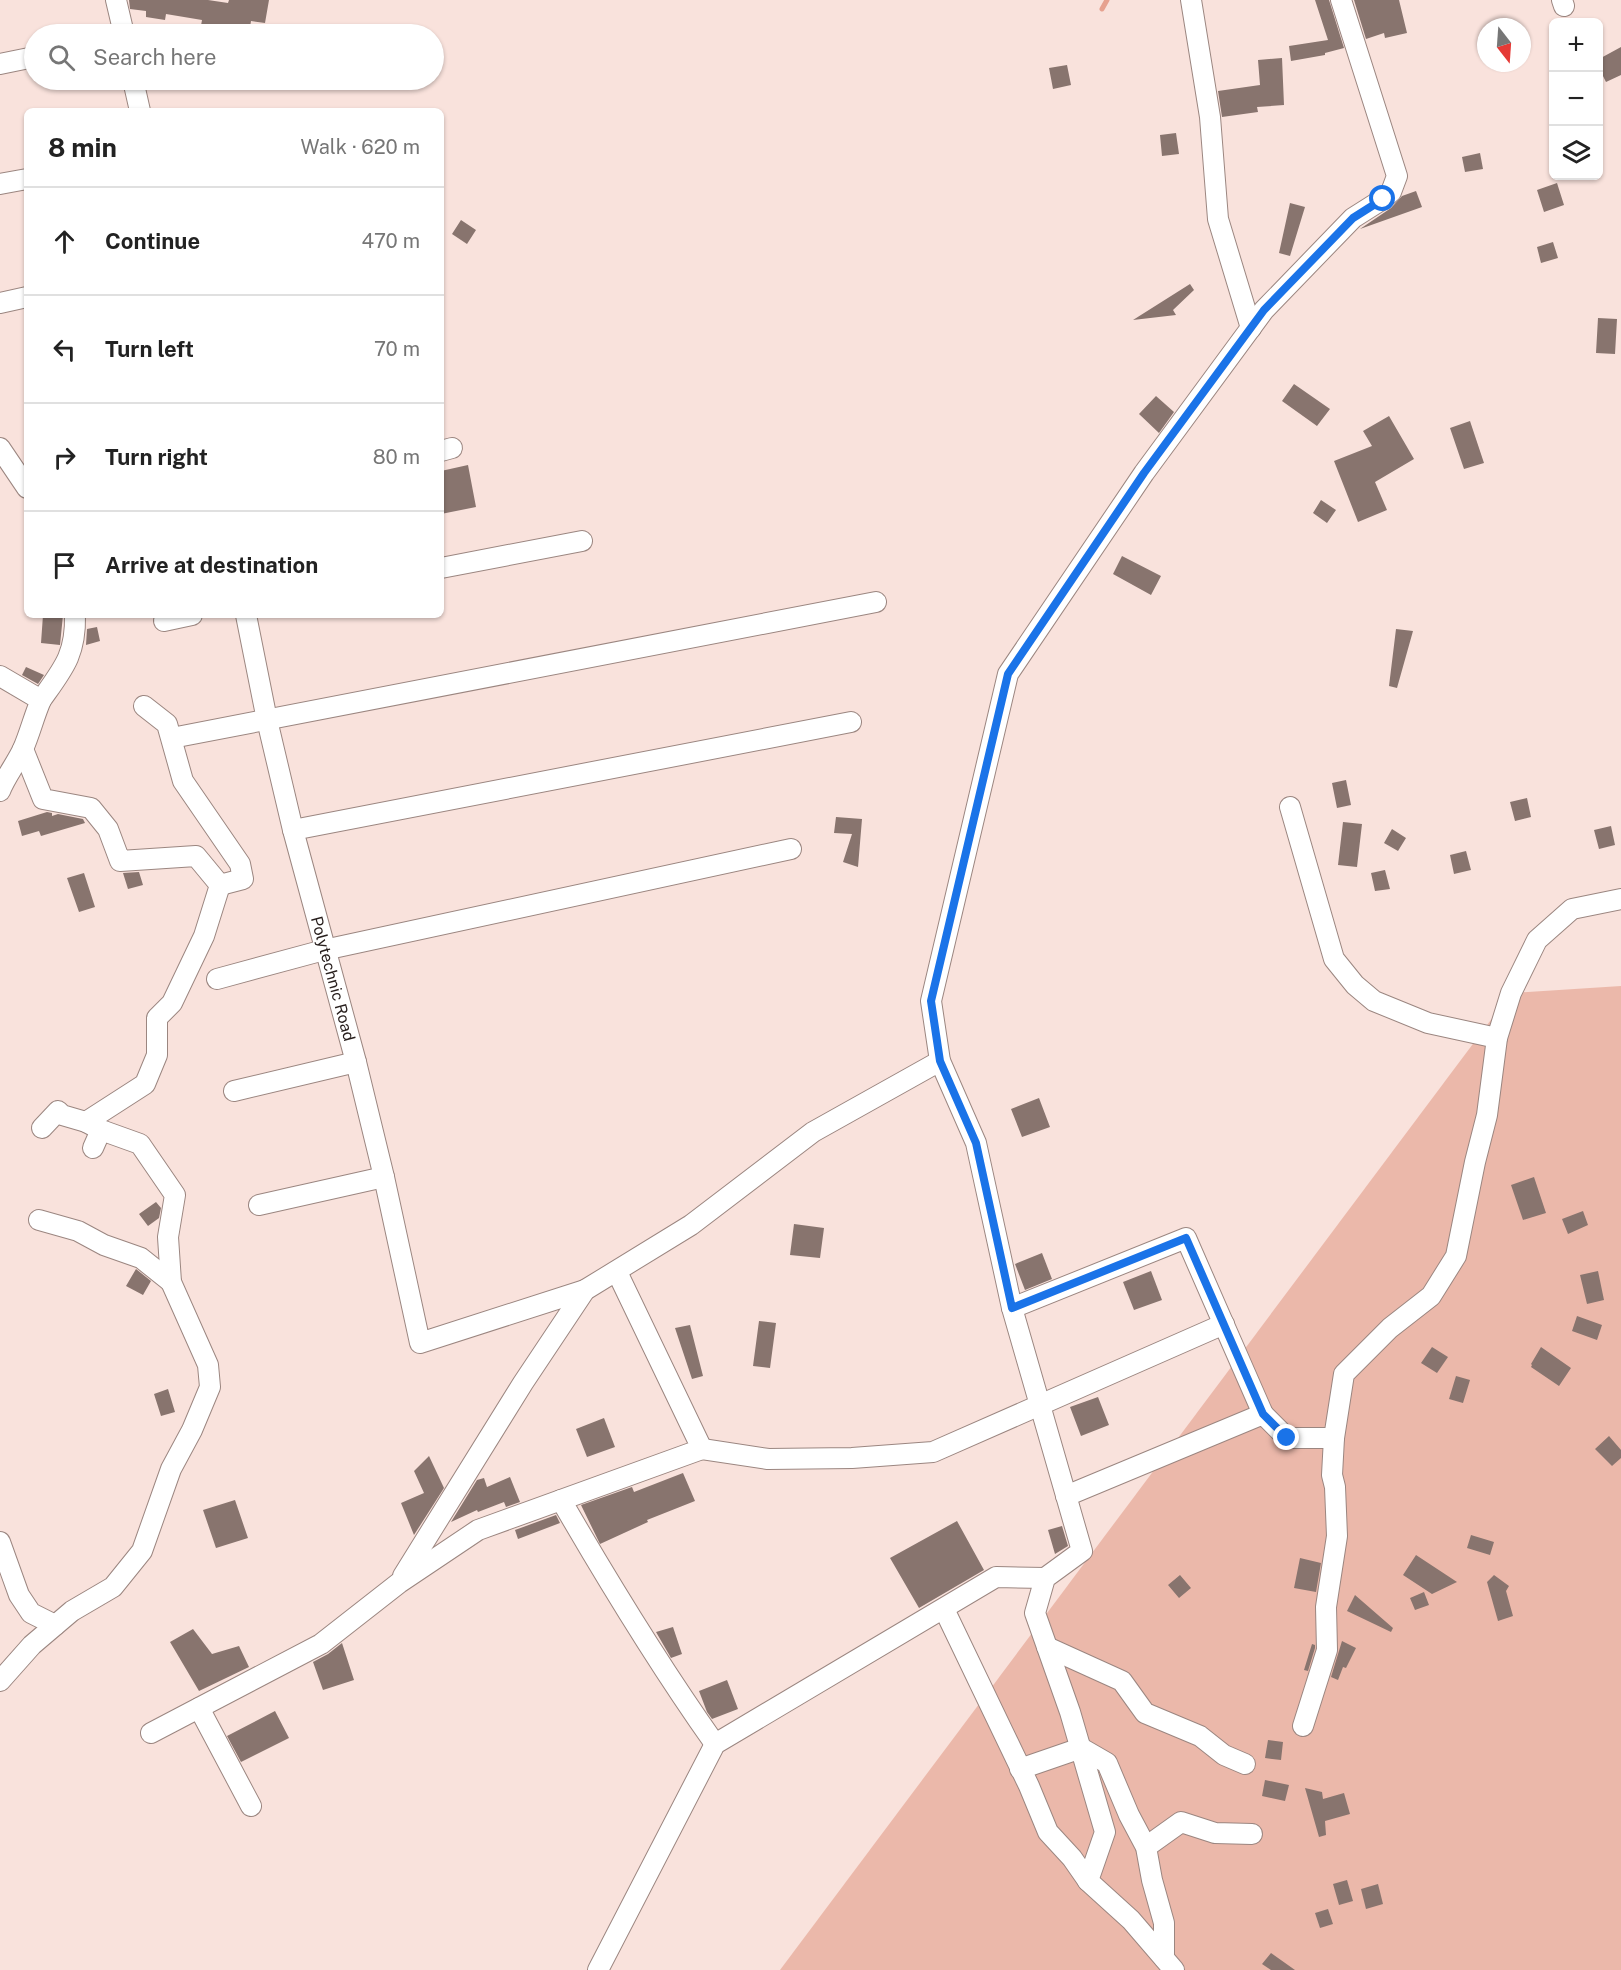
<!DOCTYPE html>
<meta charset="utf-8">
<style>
body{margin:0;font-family:"Public Sans",sans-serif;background:#f6f6f6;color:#222}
.controls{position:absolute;right:18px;top:18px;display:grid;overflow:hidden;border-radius:9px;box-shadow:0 2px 4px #0004}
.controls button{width:54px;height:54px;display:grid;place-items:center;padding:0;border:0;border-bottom:2px solid #e0e0e0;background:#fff;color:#222;font:30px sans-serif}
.compass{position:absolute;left:1477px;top:18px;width:54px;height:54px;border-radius:50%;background:#fff;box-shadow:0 2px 4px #0004;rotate:163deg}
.stop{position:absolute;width:18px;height:18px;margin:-14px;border:4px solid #1a73e8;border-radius:50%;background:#fff}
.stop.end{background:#1a73e8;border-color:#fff;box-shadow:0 2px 6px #0008}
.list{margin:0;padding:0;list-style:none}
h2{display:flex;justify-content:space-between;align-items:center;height:78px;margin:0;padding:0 24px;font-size:26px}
h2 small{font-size:20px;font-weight:400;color:#767676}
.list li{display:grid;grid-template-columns:39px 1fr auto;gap:18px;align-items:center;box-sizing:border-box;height:108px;padding:0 24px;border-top:2px solid #e0e0e0}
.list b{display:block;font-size:22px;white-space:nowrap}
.list em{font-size:20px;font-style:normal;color:#767676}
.icon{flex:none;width:33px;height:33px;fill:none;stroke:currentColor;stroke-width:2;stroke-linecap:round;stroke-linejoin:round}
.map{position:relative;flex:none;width:1621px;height:1970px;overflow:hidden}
.search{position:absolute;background:#fff;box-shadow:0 2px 4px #0004;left:24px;top:24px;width:420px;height:66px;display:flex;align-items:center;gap:15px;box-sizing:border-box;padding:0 21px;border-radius:33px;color:#767676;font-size:22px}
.panel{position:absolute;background:#fff;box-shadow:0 2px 4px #0004;left:24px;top:108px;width:420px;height:510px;border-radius:9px}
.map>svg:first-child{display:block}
.green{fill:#ebb8aa}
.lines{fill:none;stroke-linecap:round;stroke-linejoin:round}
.stream{stroke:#e6a18f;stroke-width:5}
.building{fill:#88746e}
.minor-casing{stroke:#9b8680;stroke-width:22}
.minor{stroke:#fff;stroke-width:20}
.route{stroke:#1a73e8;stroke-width:8}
.labels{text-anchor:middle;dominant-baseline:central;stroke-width:4.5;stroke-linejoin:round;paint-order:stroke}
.street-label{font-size:16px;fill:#29201e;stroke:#fcf3f0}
</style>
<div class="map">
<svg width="1621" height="1970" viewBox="0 0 1621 1970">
<rect width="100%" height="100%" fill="#f9e2dc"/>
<path class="green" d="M 1621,986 L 1621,1970 L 780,1970 L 1511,993 Z"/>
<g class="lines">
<path class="stream" d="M 1102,9 L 1107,0"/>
</g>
<path class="building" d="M 129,0 L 208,0 L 228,3 L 229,0 L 269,0 L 265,23 L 251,21 L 249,34 L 227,34 L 200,31 L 202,20 L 166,14 L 165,20 L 146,17 L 146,11 L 130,9 Z
M 1315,0 L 1329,0 L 1344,48 L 1325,53 L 1325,55 L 1291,61 L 1289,46 L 1328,40 Z
M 1354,0 L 1399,0 L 1407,33 L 1385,38 L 1384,33 L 1366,39 Z
M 1621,47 L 1621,75 L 1606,82 L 1599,68 L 1599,59 Z
M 1282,58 L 1284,105 L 1257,107 L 1258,112 L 1222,117 L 1218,91 L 1260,85 L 1258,60 Z
M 1067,65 L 1071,85 L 1053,89 L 1049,68 Z
M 1176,133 L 1179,154 L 1162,156 L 1160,135 Z
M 1480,153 L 1483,169 L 1465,172 L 1462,157 Z
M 1557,183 L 1564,205 L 1544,212 L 1537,190 Z
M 1416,191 L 1422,207 L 1360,229 L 1391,208 L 1402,196 Z
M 1290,203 L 1305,207 L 1290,256 L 1279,253 Z
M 461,220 L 476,230 L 467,244 L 452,234 Z
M 1553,242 L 1558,258 L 1541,263 L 1537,247 Z
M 1190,284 L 1194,290 L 1173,310 L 1176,315 L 1133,320 Z
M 1598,318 L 1617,319 L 1615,354 L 1596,353 Z
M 1294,384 L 1330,409 L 1317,426 L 1282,401 Z
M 1156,396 L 1174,412 L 1159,433 L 1139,414 Z
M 1389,416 L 1414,459 L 1375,482 L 1387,510 L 1358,522 L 1334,461 L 1372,446 L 1363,431 Z
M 1470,421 L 1484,463 L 1464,469 L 1450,428 Z
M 468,465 L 476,507 L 441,514 L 441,471 Z
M 1321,500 L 1336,510 L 1327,523 L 1313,513 Z
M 1122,556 L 1161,576 L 1151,595 L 1113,574 Z
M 43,615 L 63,615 L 60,645 L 41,643 Z
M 97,627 L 100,641 L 86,645 L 87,629 Z
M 1396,629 L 1413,631 L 1397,688 L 1389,686 Z
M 26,667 L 44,675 L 38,684 L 22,675 Z
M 1346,780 L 1351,805 L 1337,808 L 1332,783 Z
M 1527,798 L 1531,817 L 1515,821 L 1510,802 Z
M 47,812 L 52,813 L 52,816 L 58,814 L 83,819 L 85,823 L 41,836 L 39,831 L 22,836 L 18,821 Z
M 836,817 L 862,819 L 858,867 L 843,862 L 852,834 L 834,833 Z
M 1343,822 L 1362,824 L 1357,867 L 1338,865 Z
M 1611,826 L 1615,845 L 1599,849 L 1594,830 Z
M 1392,829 L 1406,838 L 1398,851 L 1384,843 Z
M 1466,851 L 1471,870 L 1454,874 L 1450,855 Z
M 1385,870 L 1390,889 L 1375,891 L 1371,873 Z
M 139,872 L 143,885 L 128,889 L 123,873 Z
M 84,873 L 95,907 L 79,912 L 67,878 Z
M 1039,1098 L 1050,1127 L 1022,1137 L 1011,1109 Z
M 1534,1177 L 1546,1213 L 1523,1220 L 1511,1185 Z
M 156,1202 L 161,1208 L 159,1218 L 148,1226 L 139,1214 Z
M 1583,1211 L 1588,1225 L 1568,1234 L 1562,1219 Z
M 794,1224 L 824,1228 L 820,1258 L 790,1255 Z
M 1042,1253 L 1052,1279 L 1025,1290 L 1015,1264 Z
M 136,1269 L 151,1281 L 143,1295 L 126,1286 Z
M 1151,1271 L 1162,1300 L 1134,1310 L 1123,1282 Z
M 1598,1271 L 1604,1300 L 1587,1304 L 1580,1275 Z
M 1577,1316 L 1602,1325 L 1597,1340 L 1572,1331 Z
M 759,1321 L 776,1323 L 770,1368 L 753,1366 Z
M 690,1325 L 703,1376 L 692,1379 L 675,1328 Z
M 1432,1347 L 1448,1357 L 1437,1373 L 1421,1363 Z
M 1541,1347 L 1571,1368 L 1559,1386 L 1531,1367 L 1532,1365 L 1531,1364 Z
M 1456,1376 L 1470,1380 L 1463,1403 L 1449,1399 Z
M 168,1389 L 175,1412 L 161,1416 L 154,1394 Z
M 1098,1397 L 1109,1425 L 1081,1436 L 1070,1407 Z
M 604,1418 L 615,1447 L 587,1457 L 576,1429 Z
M 1609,1436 L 1621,1450 L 1621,1458 L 1612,1466 L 1595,1449 Z
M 429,1456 L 444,1488 L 414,1535 L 401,1503 L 424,1493 L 414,1471 Z
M 683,1473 L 695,1501 L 647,1520 L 648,1522 L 600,1544 L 581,1505 L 632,1487 L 634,1492 Z
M 510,1477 L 520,1502 L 506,1507 L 504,1502 L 478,1512 L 477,1510 L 451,1522 L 477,1480 L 484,1478 L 487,1487 Z
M 235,1500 L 248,1538 L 216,1548 L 203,1510 Z
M 556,1515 L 560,1523 L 518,1539 L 515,1530 Z
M 957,1521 L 984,1570 L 919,1608 L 890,1558 Z
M 1062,1526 L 1068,1546 L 1055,1554 L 1048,1530 Z
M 1471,1535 L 1494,1542 L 1490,1555 L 1467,1548 Z
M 1416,1555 L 1457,1582 L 1432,1594 L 1403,1575 Z
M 1300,1558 L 1321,1563 L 1316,1592 L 1294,1588 Z
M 1180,1575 L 1191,1588 L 1179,1598 L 1168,1585 Z
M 1494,1575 L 1509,1586 L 1506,1591 L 1513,1616 L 1498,1621 L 1487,1582 Z
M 1424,1592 L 1429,1605 L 1415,1610 L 1410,1598 Z
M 1355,1595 L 1393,1628 L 1391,1632 L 1347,1611 Z
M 673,1627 L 682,1654 L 671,1658 L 656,1632 Z
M 193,1629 L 212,1654 L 239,1646 L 249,1667 L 199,1691 L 170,1642 Z
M 1342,1641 L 1356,1648 L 1346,1668 L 1343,1667 L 1338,1680 L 1331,1677 Z
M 342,1643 L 354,1680 L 323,1690 L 313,1662 L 328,1654 Z
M 1312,1644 L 1315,1645 L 1315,1648 L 1308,1671 L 1304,1670 Z
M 727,1680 L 738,1709 L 712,1719 L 707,1712 L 699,1691 Z
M 275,1711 L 289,1738 L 241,1762 L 227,1736 Z
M 1268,1740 L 1283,1742 L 1281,1760 L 1265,1758 Z
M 1265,1780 L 1289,1785 L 1285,1801 L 1262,1796 Z
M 1305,1788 L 1322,1792 L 1323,1799 L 1344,1793 L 1350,1814 L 1325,1821 L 1326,1835 L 1319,1837 Z
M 1347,1880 L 1353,1901 L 1339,1905 L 1333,1884 Z
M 1378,1884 L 1383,1904 L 1366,1909 L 1361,1889 Z
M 1328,1909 L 1333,1924 L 1320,1928 L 1315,1913 Z
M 1271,1953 L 1295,1970 L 1271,1970 L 1262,1964 Z"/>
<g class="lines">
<defs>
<g id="minor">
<path d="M 116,0 L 124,34"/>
<path d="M 1191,0 L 1210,117 L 1218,219 L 1251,328"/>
<path d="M 1562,0 L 1564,6"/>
<path d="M 0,64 L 34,57"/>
<path d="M 133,80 L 140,111"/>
<path d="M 0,184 L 27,179"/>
<path d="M 0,303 L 27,297"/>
<path d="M 0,448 L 27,488"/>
<path d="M 441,451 L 452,448"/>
<path d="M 441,568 L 582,541"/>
<path id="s1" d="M 246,615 L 267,720 L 293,830 L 356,1062 L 384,1177 L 420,1343 L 585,1290"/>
<path d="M 164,621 L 192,615"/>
<path d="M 0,676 L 41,700 C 34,716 30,733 23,749 C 16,764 6,776 0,791"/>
<path d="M 41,700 C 63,669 76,655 75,615"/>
<path d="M 144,706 L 167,724 L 183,781 L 240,864 L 243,879 L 220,885"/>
<path d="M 177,737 L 876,602"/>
<path d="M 1290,807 L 1334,959 L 1355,985 L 1374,1001 L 1428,1023 L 1497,1038"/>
<path d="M 293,830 L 851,722"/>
<path d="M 217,979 L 324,950 L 791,849"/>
<path d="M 234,1091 L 356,1062"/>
<path d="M 42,1128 L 58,1111 L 62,1115 L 86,1122"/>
<path d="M 93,1148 L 101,1130"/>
<path d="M 259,1205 L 384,1177"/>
<path d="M 39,1220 L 78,1231 L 104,1245 L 141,1258 L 171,1282"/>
<path d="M 1012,1308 L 1186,1238 L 1263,1414"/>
<path d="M 702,1449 L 768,1459 L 852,1458 L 933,1452 L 1224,1324"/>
<path d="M 1066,1496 L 1263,1414 L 1287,1438 L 1334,1438 L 1344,1374 L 1390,1328 L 1431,1296 L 1456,1256 L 1475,1162 L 1487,1115 L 1497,1038 L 1511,993 L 1537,940 L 1572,909 L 1621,899"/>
<path d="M 561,1500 C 609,1583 659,1665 715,1744"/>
<path d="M 0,1542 L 19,1595 L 31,1613 L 55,1625"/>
<path d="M 403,1576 L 523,1383 L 585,1290 L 691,1225 L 813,1132 L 940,1061"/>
<path d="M 944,1609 L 1029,1786 L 1048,1832 L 1072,1858 L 1088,1881"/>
<path d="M 1047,1647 L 1122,1681 L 1145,1713 L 1200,1736 L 1224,1755 L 1245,1764"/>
<path d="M 0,1681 L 32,1645 L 72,1611 L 113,1587 L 142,1551 L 171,1469 L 192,1430 L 210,1387 L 208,1365 L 171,1282 L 168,1237 L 175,1195 L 140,1144 L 101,1130 L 86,1122 L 145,1084 L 157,1055 L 157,1018 L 172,1003 L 204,936 L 220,885 L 196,856 L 120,861 L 108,829 L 91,808 L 43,799 L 23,749"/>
<path d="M 199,1708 L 251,1806"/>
<path d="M 1303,1726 L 1327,1650 L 1326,1607 L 1337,1536 L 1335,1487 L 1332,1475 L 1334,1438"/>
<path d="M 151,1733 L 321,1644 L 399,1583 L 478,1530 L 702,1449 L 617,1272"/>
<path d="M 1020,1769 L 1081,1748 L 1107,1763 L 1129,1815 L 1146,1847 L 1152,1880 L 1164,1923 L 1164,1958"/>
<path d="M 1146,1847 L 1181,1822 L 1215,1833 L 1252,1834"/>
<path d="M 598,1970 L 715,1744 L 996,1577 L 1045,1578"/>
<path d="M 1174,1970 L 1131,1920 L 1088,1881 L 1105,1832 L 1070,1712 L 1035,1613 L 1045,1578 L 1082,1551 L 1012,1308 L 976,1143 L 940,1061 L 931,1001 L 1008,674 L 1144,473 L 1264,310 L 1353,218 L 1383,199 L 1391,192 L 1397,176 L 1341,0"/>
</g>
</defs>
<use href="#minor" class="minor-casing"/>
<use href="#minor" class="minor"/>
</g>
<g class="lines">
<path class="route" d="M 1287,1438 L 1263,1414 L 1186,1238 L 1012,1308 L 976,1143 L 940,1061 L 931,1001 L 1008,674 L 1144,473 L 1264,310 L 1353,218 L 1383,199"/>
</g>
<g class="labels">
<g class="street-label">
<text stroke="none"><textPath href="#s1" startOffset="374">Polytechnic Road</textPath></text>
</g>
</g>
</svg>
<div class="controls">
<button>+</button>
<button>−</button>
<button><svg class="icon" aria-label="layers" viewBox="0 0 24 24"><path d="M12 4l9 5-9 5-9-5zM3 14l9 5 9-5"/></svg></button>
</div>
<svg class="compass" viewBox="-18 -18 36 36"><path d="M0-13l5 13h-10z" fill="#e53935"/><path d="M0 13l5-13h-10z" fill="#767676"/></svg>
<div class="stop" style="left:1383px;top:199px"></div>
<div class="stop end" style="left:1287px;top:1438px"></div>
<div class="search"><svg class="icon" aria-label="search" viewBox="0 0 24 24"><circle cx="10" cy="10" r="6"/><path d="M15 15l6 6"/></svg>Search here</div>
<section class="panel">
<h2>8 min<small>Walk · 620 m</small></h2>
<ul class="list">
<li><svg class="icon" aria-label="ahead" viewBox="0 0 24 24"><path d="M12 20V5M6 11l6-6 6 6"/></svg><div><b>Continue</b></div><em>470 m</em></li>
<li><svg class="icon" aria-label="left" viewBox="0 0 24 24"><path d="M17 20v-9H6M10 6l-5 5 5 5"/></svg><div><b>Turn left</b></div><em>70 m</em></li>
<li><svg class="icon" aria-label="right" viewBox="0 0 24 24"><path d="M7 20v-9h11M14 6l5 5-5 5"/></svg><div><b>Turn right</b></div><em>80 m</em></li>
<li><svg class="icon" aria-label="arrive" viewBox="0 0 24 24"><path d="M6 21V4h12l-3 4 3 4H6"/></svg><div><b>Arrive at destination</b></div></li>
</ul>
</section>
</div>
